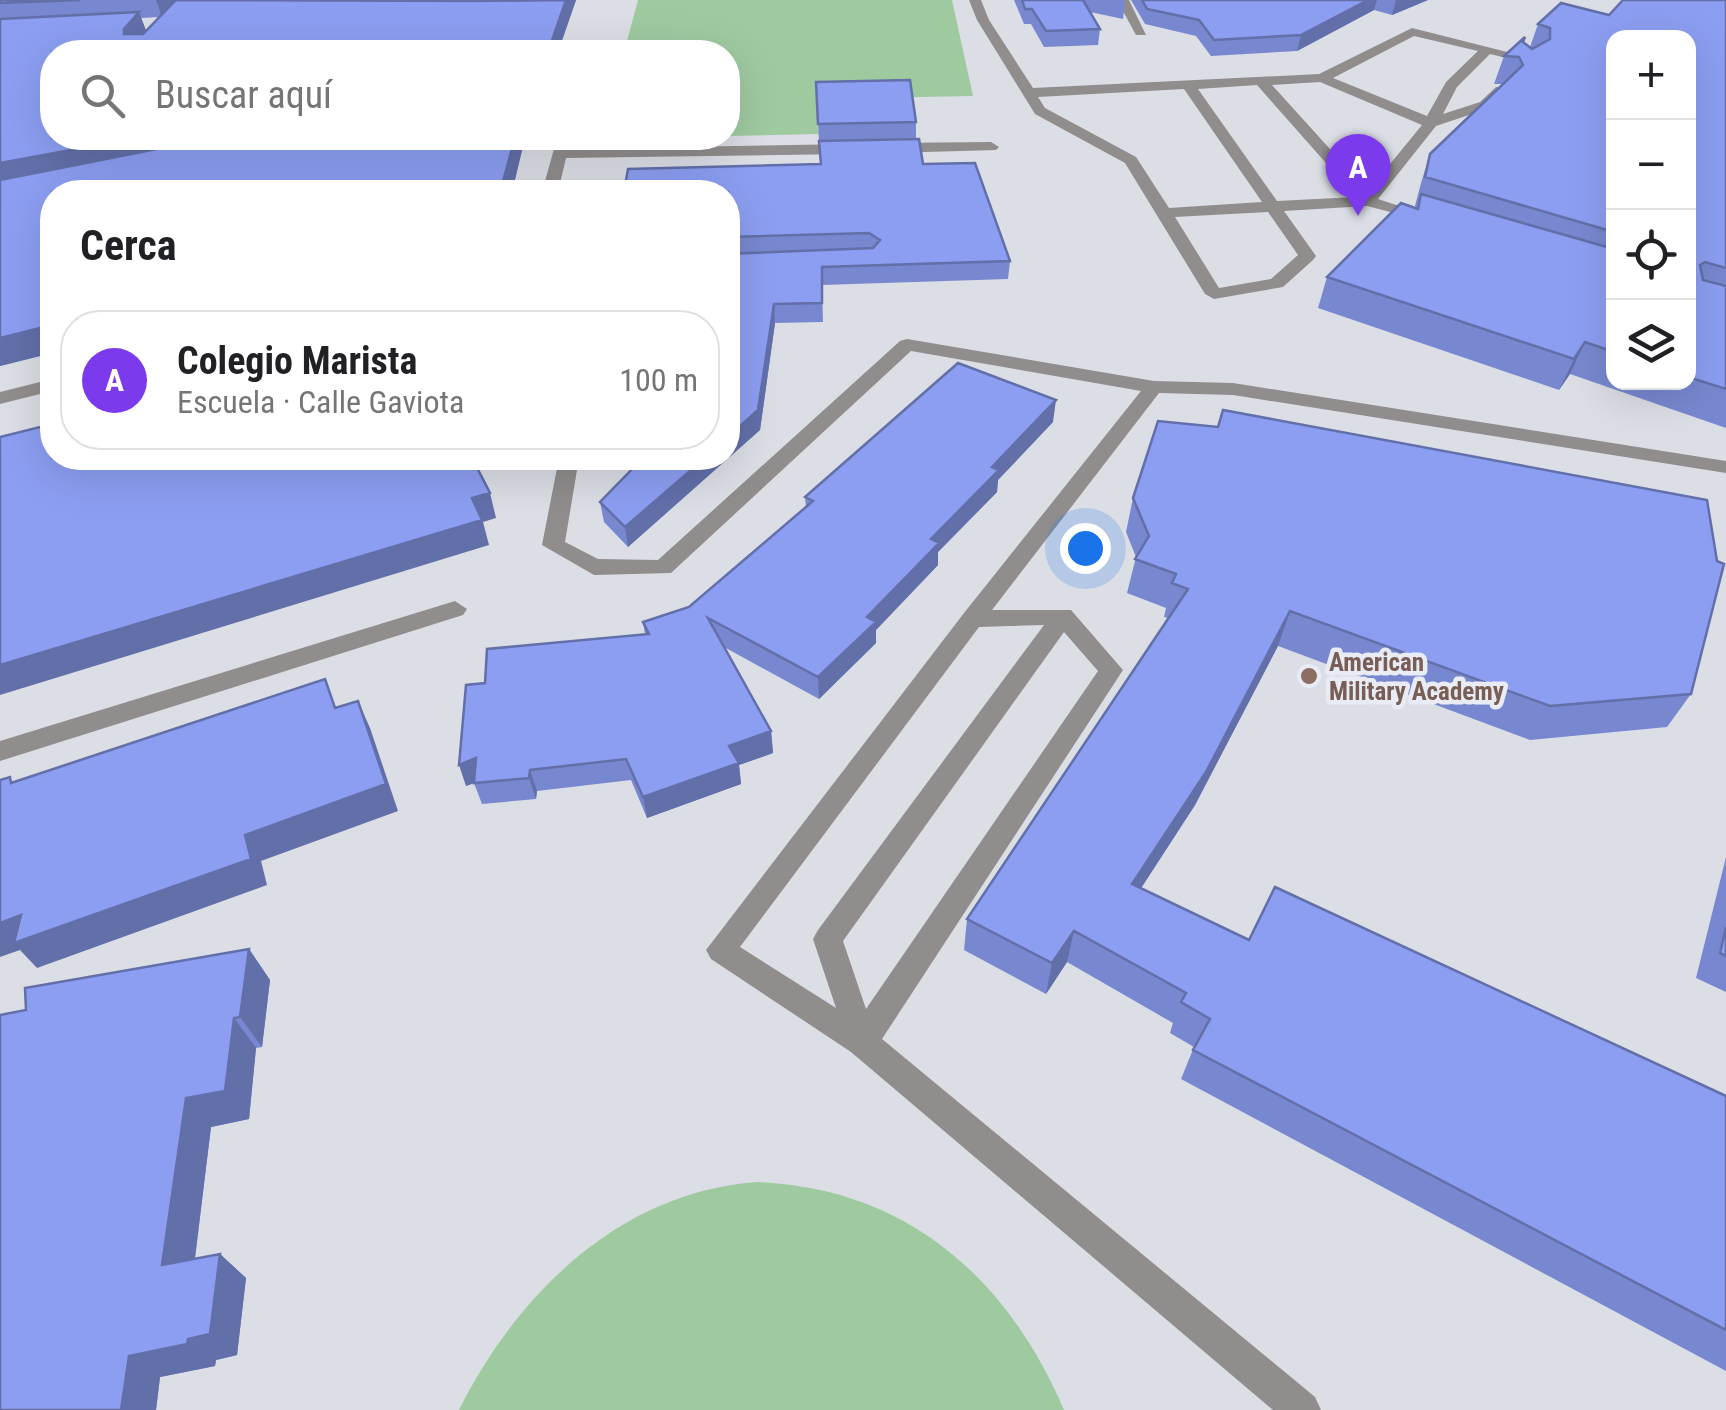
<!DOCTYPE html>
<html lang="es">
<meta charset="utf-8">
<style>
body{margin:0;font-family:"Roboto Condensed",sans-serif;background:#f6f6f6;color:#202124}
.controls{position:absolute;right:30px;top:30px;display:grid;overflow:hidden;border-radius:20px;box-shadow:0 10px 40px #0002}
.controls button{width:90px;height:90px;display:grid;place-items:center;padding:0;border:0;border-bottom:2px solid #e0e0e0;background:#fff;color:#202124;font:50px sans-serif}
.you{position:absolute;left:1085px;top:548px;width:35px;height:35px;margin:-25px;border:8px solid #fff;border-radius:50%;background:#1a73e8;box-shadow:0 0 0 15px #1a73e833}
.badge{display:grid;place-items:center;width:65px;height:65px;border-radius:50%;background:#7c3aed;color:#fff;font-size:32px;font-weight:700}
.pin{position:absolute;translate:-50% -82px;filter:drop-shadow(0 2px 5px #0008)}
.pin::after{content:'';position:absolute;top:52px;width:35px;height:30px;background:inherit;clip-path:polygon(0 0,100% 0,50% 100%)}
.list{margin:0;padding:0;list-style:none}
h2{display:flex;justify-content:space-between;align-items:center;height:130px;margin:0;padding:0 40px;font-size:42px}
h2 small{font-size:32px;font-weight:400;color:#757577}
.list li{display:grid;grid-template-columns:65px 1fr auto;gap:30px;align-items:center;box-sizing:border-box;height:140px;margin:0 20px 20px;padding:0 20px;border:2px solid #e0e0e0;border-radius:40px}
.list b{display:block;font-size:38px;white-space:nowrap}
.list p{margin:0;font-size:32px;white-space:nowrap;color:#757577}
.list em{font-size:32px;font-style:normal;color:#757577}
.icon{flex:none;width:55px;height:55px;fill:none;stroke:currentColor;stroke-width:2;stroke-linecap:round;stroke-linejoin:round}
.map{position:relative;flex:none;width:1726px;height:1410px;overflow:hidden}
.search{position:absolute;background:#fff;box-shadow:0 10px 40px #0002;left:40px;top:40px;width:700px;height:110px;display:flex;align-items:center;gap:25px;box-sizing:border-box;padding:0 35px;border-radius:40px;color:#757577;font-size:38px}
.panel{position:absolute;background:#fff;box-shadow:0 10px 40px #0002;left:40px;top:180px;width:700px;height:290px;border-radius:40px}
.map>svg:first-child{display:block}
.green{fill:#9fcaa0}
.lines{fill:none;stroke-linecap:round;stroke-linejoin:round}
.minor{fill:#918d8d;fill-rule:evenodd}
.wall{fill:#7888d0;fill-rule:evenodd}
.shaded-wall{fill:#626fa9}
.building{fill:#8c9ef2;stroke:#626fa9;stroke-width:2.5}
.education-dot{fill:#8d6e63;stroke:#e9ecf4;stroke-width:4}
.labels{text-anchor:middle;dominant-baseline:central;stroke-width:9;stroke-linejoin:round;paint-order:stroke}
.education-label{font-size:25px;font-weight:bold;fill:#785e54;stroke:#e9ecf4;text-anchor:start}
</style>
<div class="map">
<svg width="1726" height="1410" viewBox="0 0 1726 1410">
<rect width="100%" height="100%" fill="#dcdee6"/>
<path class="green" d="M 638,0 L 952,0 L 973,96 L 817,99 L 818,134 L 728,136 L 728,52 L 624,52 Z
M 758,1182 C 906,1188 1007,1277 1064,1410 L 459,1410 C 518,1292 622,1191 758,1182 Z"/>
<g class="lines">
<path class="minor" d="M 969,0 L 981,0 L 989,20 L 1033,88 L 1319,74 L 1412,28 L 1539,60 L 1528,69 L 1521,65 L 1523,62 L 1490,54 L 1457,87 L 1443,114 L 1480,102 L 1496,87 L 1506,87 L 1506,93 L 1490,108 L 1436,126 L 1378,199 L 1433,217 L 1433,223 L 1367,206 L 1284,211 L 1316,256 L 1313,260 L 1283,287 L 1214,299 L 1205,294 L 1125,163 L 1035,114 L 977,20 ZM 1414,36 L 1478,51 L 1446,82 L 1427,116 L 1333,78 ZM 1320,82 L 1422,125 L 1368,191 L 1272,85 ZM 1257,85 L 1356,197 L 1277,201 L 1198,89 ZM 1184,89 L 1262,202 L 1169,208 L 1136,157 L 1045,108 L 1038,97 ZM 1268,212 L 1298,255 L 1271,279 L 1219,288 L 1175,217 Z
M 1117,0 L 1129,0 L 1146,35 L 1136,35 Z
M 557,138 L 569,138 L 568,149 L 850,144 L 858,149 L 850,154 L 566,158 L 558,192 L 542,192 Z
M 991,142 L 999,147 L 996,150 L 890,153 L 882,148 L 890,143 Z
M 907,339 L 1154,381 L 1233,383 L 1726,461 L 1726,473 L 1233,395 L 1159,393 L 992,610 L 1071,610 L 1123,670 L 882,1039 L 1315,1397 L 1321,1410 L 1273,1410 L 851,1052 L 711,959 L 706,950 L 964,613 L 1141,391 L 911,351 L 671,573 L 594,575 L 542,545 L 559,458 L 579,458 L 565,542 L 598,559 L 658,560 L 900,341 ZM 1044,625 L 818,930 L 813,939 L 836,1008 L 740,947 L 979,627 ZM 1064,632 L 1098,671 L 866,1009 L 843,941 Z
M 52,379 L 52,391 L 0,404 L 0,392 Z
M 455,601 L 467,609 L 463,615 L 0,761 L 0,741 Z"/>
</g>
<path class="wall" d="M 0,0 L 576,0 L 558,52 L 52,52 L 52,138 L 525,138 L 512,192 L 52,192 L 52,353 L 0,366 ZM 159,17 L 146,31 L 141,18 Z
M 1014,0 L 1124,0 L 1125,4 L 1123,19 L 1090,12 L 1100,29 L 1098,45 L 1044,47 L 1031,24 L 1024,24 Z
M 1131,0 L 1428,0 L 1392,15 L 1374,10 L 1297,51 L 1211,56 L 1196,36 L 1145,24 Z
M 1726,0 L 1726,428 L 1570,374 L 1559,390 L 1318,308 L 1327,277 L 1416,208 L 1415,206 L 1421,183 L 1430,154 L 1504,84 L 1494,84 L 1504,56 L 1523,42 L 1530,47 L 1538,24 ZM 1614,38 L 1688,38 L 1688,382 L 1614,382 Z
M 816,82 L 916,122 L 916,140 L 923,164 L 1010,261 L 1008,279 L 822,285 L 823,322 L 775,323 L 760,430 L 628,547 L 604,522 L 600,502 L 728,458 L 728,192 L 820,164 Z
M 1053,422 L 998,480 L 997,492 L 938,552 L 938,565 L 876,630 L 876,643 L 819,699 L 724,647 L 771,731 L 773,753 L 739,765 L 741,784 L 647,818 L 631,780 L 537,791 L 536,799 L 482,804 L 474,783 L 466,786 L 485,683 L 645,634 L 643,622 L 689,607 L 806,507 L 805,497 Z
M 1133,498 L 1691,694 L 1667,727 L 1530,740 L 1278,646 L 1195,805 L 1141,888 L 1249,940 L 1726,1096 L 1726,1371 L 1181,1079 L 1194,1047 L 1170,1033 L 1173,1023 L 1067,962 L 1046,994 L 964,950 L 967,919 L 1168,618 L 1164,617 L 1166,608 L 1127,593 L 1136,557 L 1126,532 Z
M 1726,857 L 1726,992 L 1696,978 Z
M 249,949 L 270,980 L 262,1047 L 256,1048 L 249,1119 L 211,1127 L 195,1259 L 220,1254 L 246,1278 L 237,1355 L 216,1360 L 215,1366 L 160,1377 L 156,1410 L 0,1410 L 26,1010 Z"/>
<path class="shaded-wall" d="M 156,0 L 179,0 L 162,17 Z
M 566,0 L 576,0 L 558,52 L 548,52 Z
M 1368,0 L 1377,0 L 1374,10 L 1297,51 L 1301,35 Z
M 1396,0 L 1428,0 L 1392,15 Z
M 139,12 L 147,33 L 124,34 L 124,29 Z
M 136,138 L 263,138 L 0,188 L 0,163 Z
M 515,138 L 525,138 L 512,192 L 500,192 Z
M 774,304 L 775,323 L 760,430 L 628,547 L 625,527 L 705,458 L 728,458 L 728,437 Z
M 52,325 L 52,353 L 0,366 L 0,338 Z
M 1585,342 L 1570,374 L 1559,390 L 1574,359 Z
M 1056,400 L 1053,422 L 998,480 L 997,492 L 938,552 L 938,565 L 876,630 L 876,643 L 819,699 L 818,677 L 992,467 Z
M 490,493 L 496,518 L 483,522 L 489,545 L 0,695 L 0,665 Z
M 1290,611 L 1278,646 L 1195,805 L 1123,916 L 1132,884 Z
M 358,701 L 370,728 L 398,811 L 261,861 L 267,885 L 37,968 L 20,950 L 0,957 L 0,923 L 245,835 Z
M 771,731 L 773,753 L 739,765 L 741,784 L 647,818 L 643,797 L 729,746 Z
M 476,758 L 483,780 L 466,786 L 459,765 Z
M 530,770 L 537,791 L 536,799 L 529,778 Z
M 1074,931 L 1067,962 L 1046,994 L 1052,963 Z
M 249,949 L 270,980 L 262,1047 L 240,1017 Z
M 234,1018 L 256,1048 L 249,1119 L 211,1127 L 191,1289 L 162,1265 L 186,1098 Z
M 220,1254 L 246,1278 L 237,1355 L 216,1360 L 215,1366 L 160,1377 L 156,1410 L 121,1410 L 129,1356 Z"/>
<path class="building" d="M 0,0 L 80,0 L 0,3 Z
M 176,0 L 475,1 L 566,0 L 548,52 L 52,52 L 52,138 L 136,138 L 0,163 L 0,19 L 139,12 L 124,29 L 124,34 L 143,34 Z
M 1022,0 L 1083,0 L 1100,29 L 1046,31 L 1032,9 L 1025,9 Z
M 1142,0 L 1368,0 L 1301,35 L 1214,40 L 1199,20 L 1147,9 Z
M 1623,0 L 1726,0 L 1726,268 L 1705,262 L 1700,265 L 1703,280 L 1726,286 L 1726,389 L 1688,377 L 1688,38 L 1614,38 L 1614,232 L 1425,177 L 1430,154 L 1523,65 L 1519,57 L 1504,56 L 1525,37 L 1523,42 L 1532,49 L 1550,39 L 1550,28 L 1538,24 L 1561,3 L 1609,15 Z
M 910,80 L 916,122 L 818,124 L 816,82 Z
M 212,138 L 515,138 L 500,192 L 52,192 L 52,325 L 0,338 L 0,180 Z
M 919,139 L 923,164 L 975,163 L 1010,261 L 822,267 L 822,303 L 774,304 L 758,410 L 728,437 L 728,254 L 873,248 L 880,240 L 869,233 L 728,237 L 728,192 L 624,192 L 628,169 L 821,164 L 819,141 Z
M 1421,194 L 1614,249 L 1614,352 L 1585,342 L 1574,359 L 1327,277 L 1401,203 L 1418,209 Z
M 958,363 L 1056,400 L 992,467 L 999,470 L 931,539 L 939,543 L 867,617 L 876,622 L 818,677 L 708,618 L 771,731 L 729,746 L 739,763 L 643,797 L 626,759 L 530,770 L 529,778 L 474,783 L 476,758 L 459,765 L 466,685 L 485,683 L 487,649 L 649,634 L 643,622 L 689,607 L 813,501 L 805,497 Z
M 1223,410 L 1707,500 L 1717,561 L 1724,564 L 1691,694 L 1550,706 L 1290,611 L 1206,772 L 1132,884 L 1249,940 L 1275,887 L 1726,1096 L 1726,1330 L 1193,1050 L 1210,1019 L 1181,1002 L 1186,993 L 1074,931 L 1052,963 L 967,919 L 1188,589 L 1172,583 L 1176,574 L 1135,559 L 1149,536 L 1133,498 L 1158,421 L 1218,427 Z
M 52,424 L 52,458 L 472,458 L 490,493 L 472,498 L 482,520 L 0,665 L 0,437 Z
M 643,458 L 705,458 L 625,527 L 600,502 Z
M 325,679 L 335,708 L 358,701 L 386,784 L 245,835 L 251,859 L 14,943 L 21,915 L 0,923 L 0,780 L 10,777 L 11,783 Z
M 1726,927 L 1726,956 L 1720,953 Z
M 249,949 L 240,1017 L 234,1018 L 225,1091 L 186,1098 L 162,1265 L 220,1254 L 210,1334 L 188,1339 L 187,1344 L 129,1356 L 121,1410 L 0,1410 L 0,1015 L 26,1010 L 25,988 Z"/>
<circle class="education-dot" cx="1309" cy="676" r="10"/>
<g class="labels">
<g class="education-label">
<text x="1329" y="662">American<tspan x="1329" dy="29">Military Academy</tspan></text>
</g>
</g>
</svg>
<div class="controls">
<button>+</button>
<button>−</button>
<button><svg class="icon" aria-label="locate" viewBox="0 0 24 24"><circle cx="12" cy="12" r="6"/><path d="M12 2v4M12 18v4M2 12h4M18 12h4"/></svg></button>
<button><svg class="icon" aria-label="layers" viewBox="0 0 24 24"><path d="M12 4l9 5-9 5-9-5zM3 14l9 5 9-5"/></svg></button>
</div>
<div class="you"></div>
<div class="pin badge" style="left:1358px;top:216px">A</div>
<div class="search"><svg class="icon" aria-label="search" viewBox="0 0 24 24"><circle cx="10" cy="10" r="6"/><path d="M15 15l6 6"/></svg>Buscar aquí</div>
<section class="panel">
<h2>Cerca<small></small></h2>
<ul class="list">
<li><span class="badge">A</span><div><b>Colegio Marista</b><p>Escuela · Calle Gaviota</p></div><em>100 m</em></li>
</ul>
</section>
</div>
